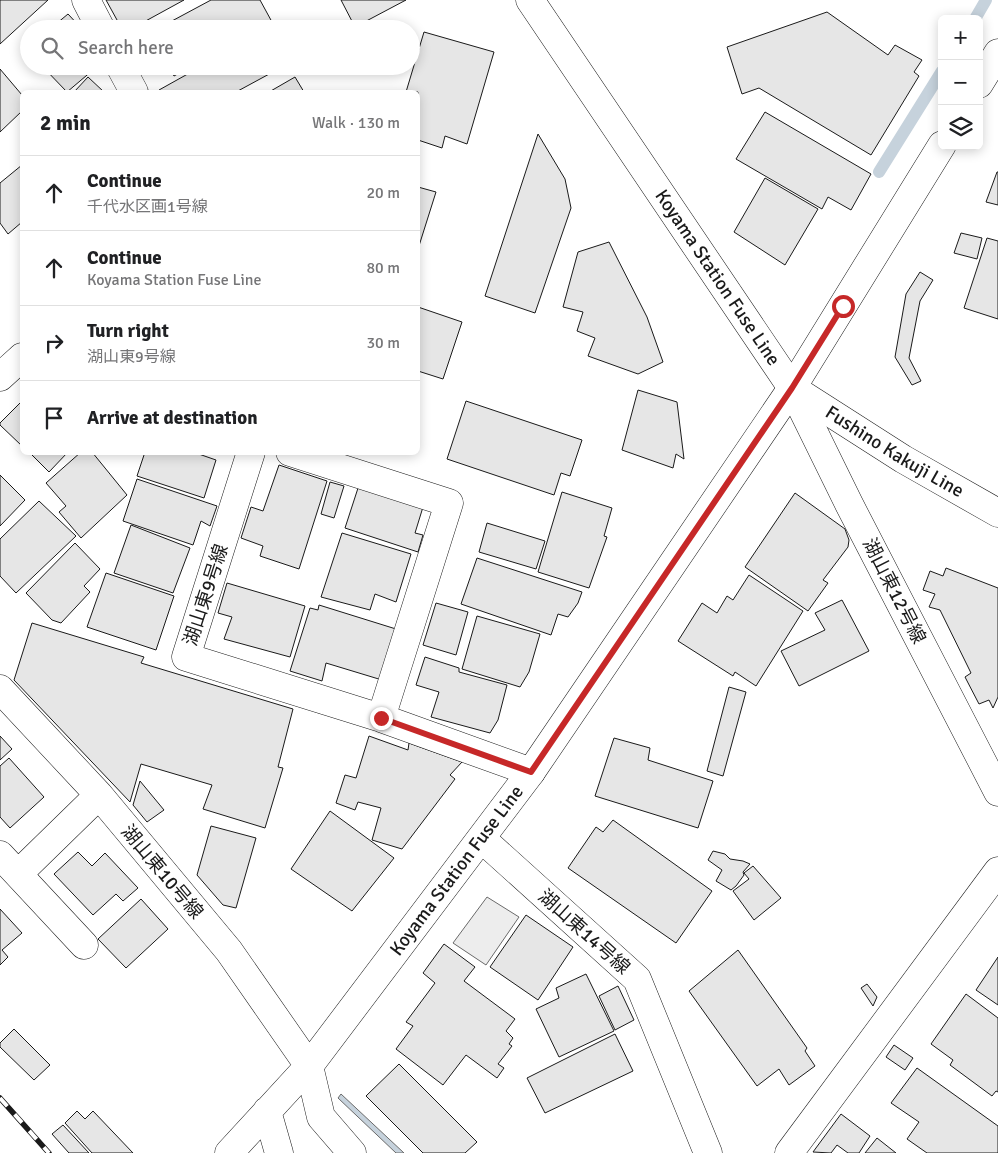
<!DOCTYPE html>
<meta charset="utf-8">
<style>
body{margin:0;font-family:Signika,"Noto Sans JP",sans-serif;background:#f2f2f2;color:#202124}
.controls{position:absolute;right:15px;top:15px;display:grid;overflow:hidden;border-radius:8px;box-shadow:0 2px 12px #0003}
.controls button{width:45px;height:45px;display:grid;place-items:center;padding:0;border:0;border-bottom:1px solid #e0e0e0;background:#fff;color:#202124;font:25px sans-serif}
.stop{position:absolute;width:15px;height:15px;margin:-11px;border:4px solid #c62828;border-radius:50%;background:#fff}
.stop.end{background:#c62828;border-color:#fff;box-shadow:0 1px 5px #0008}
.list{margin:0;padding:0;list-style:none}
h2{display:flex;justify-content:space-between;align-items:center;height:65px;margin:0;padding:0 20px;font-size:21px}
h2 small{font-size:16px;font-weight:400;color:#757577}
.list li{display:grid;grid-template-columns:32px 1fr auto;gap:15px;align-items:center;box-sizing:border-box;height:75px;padding:0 20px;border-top:1px solid #e0e0e0}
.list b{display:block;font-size:19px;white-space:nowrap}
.list p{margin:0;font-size:16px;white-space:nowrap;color:#757577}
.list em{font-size:16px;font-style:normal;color:#757577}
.icon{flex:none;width:28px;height:28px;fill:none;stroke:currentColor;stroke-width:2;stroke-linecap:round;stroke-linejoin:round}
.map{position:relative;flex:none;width:998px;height:1153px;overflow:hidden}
.search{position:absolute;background:#fff;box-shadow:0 2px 12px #0003;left:20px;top:20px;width:400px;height:55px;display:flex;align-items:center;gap:12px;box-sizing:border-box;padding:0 18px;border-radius:28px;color:#757577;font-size:19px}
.panel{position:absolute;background:#fff;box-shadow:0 2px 12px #0003;left:20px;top:90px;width:400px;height:365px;border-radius:8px}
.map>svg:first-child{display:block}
.parking{fill:#ededed;stroke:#6a6a6a}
.water{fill:#c6d2dc;stroke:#6a6a6a}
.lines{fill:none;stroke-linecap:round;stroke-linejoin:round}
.stream{stroke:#c6d2dc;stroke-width:12}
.building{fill:#e6e6e6;stroke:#1a1a1a}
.minor-casing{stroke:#1a1a1a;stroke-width:29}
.major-casing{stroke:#1a1a1a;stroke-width:29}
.minor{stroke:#fff;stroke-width:28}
.major{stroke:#fff;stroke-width:28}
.rail-casing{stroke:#1a1a1a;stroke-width:5.5}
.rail{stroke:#fff;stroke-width:4;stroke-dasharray:11;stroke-linecap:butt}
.route{stroke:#c62828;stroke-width:6}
.labels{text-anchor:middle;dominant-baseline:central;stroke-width:4;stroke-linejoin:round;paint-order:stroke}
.street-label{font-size:19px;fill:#1a1a1a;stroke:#fff}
</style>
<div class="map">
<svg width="998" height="1153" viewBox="0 0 998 1153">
<rect width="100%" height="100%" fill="#fff"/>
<path class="parking" d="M 487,897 L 519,917 L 486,965 L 453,943 Z"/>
<path class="water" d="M 341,1094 L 404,1153 L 396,1153 L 338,1098 Z"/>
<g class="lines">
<path class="stream" d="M 975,19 L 986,0
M 879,172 L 942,71"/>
</g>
<path class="building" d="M 0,0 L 48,0 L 0,44 Z
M 106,0 L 184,0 L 131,29 L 122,29 Z
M 211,0 L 260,0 L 272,22 L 260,29 L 157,29 Z
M 341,0 L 406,0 L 355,27 Z
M 827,12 L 888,55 L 895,45 L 922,60 L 914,72 L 919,76 L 871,155 L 759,88 L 742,94 L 727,47 Z
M 68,14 L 82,29 L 50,29 Z
M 424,32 L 494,52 L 467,144 L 445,136 L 442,148 L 418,140 L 418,92 L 406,92 Z
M 42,66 L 90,66 L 93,70 L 67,92 Z
M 168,66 L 192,66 L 174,76 Z
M 202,66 L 284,66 L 236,92 L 160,92 L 159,90 Z
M 0,69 L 22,95 L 22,111 L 0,132 Z
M 88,77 L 104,92 L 74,92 Z
M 295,77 L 304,92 L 269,92 Z
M 765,112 L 871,174 L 851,210 L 828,197 L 822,209 L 736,159 Z
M 538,134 L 565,179 L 571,208 L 535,313 L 485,296 Z
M 22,165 L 22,222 L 8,234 L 0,223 L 0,183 Z
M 997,172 L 998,172 L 998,205 L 986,202 Z
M 765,178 L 818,209 L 785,265 L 734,232 Z
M 418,187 L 436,192 L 418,249 Z
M 961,233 L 982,238 L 977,259 L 954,253 Z
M 987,238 L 998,241 L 998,319 L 964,308 Z
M 609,242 L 647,317 L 663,362 L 638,374 L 588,356 L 595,338 L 577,331 L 583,312 L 563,307 L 578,252 Z
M 920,272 L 933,280 L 920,301 L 909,358 L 921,381 L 912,385 L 895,357 L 906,294 Z
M 418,307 L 462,322 L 443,379 L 418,371 Z
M 638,390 L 677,402 L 684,459 L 676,454 L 673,468 L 622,450 Z
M 22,401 L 22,446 L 0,425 L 0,423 Z
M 466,401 L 582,440 L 570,476 L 561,473 L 554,495 L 447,459 Z
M 29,452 L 68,452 L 49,472 Z
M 81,452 L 92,452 L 127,495 L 81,538 L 59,512 L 66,506 L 46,483 Z
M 145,452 L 193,452 L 216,460 L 204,498 L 137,476 Z
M 279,465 L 327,481 L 299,569 L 260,556 L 263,546 L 241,538 L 251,507 L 263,511 Z
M 0,475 L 25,500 L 0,526 Z
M 137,479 L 217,506 L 210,526 L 201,521 L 193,545 L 123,521 Z
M 330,482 L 344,486 L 334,518 L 321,514 Z
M 359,485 L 423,507 L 415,533 L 423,535 L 418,552 L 345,528 Z
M 562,492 L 612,508 L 604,536 L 607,537 L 589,588 L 538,572 Z
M 795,493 L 845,529 L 849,540 L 848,547 L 823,580 L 828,583 L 808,611 L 745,567 Z
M 39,501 L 76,536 L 16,593 L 0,576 L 0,539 Z
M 487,523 L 545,541 L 536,569 L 479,552 Z
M 131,525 L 190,548 L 173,593 L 114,573 Z
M 342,533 L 411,554 L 396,602 L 375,594 L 370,610 L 321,597 Z
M 75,543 L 100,569 L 84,586 L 90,592 L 61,623 L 52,620 L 26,593 Z
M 477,558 L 582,592 L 578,603 L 568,617 L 558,614 L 551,635 L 461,604 Z
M 946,568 L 998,588 L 998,697 L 993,708 L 989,700 L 979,704 L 965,677 L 971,673 L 940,610 L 929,607 L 935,594 L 923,590 L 930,571 L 943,576 Z
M 106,573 L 174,596 L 156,650 L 87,627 Z
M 749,575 L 803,611 L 756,686 L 735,672 L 733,676 L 678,641 L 702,603 L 717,613 L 727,596 L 733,600 Z
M 227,583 L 305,606 L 290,657 L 224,639 L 232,617 L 218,613 Z
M 842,600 L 869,651 L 799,686 L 781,651 L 825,630 L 815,613 Z
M 436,603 L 468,612 L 456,655 L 423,645 Z
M 319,605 L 396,629 L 382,680 L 326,663 L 322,681 L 290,671 L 310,608 L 318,610 Z
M 477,616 L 540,634 L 529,672 L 520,687 L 462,669 Z
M 32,623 L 144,657 L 141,663 L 293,709 L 278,767 L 283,768 L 265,828 L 203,809 L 212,785 L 141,764 L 130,802 L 14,680 Z
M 425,657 L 459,668 L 459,672 L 507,685 L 498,720 L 490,733 L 431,717 L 439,692 L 416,685 Z
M 729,687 L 746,692 L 723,776 L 707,771 Z
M 0,736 L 12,749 L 0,760 Z
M 369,736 L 408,750 L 409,743 L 462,762 L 450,775 L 455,779 L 402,849 L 372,840 L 381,808 L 358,802 L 355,810 L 336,803 L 345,775 L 356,778 Z
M 614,738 L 650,748 L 648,760 L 713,781 L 698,828 L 595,796 Z
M 9,758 L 44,797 L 10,828 L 0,817 L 0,766 Z
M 140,781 L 164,810 L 147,822 L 133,805 Z
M 330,811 L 394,858 L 352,911 L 291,869 Z
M 613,820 L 712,891 L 676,943 L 568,868 L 596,827 L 603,832 Z
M 211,826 L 256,838 L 236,908 L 223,905 L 197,875 Z
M 713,851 L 725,854 L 730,859 L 743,861 L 750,864 L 743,872 L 744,875 L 736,886 L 731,890 L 716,881 L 722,870 L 708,860 Z
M 78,852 L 92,866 L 105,853 L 138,888 L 123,901 L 116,894 L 93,915 L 54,874 Z
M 753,866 L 781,898 L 754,920 L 733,891 L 749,879 L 744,873 Z
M 141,899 L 168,929 L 126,968 L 98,939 Z
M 0,909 L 22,933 L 2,950 L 8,957 L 0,965 Z
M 526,915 L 573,947 L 538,1000 L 490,967 Z
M 444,944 L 475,967 L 464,981 L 515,1019 L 506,1031 L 513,1038 L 509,1044 L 512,1046 L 498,1064 L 504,1068 L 497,1078 L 466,1055 L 443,1085 L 396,1049 L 413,1026 L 406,1022 L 435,983 L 423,973 Z
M 738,950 L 807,1048 L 805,1051 L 815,1066 L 789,1085 L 779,1069 L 757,1086 L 689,991 Z
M 998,957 L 998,1005 L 976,990 Z
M 586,974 L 614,1031 L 559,1057 L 536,1009 L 559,998 L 556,988 Z
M 867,984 L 877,997 L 873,1006 L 861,988 Z
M 618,986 L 634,1020 L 615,1030 L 599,996 Z
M 966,994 L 998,1018 L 998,1092 L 996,1091 L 992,1096 L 950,1065 L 953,1060 L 931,1044 Z
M 14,1029 L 50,1065 L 34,1080 L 0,1047 L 0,1043 Z
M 615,1034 L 633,1071 L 545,1113 L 527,1078 Z
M 894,1045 L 913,1058 L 905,1070 L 886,1057 Z
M 399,1064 L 477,1142 L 465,1153 L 423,1153 L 366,1096 Z
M 917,1068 L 998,1126 L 998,1153 L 927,1153 L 907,1139 L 919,1122 L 891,1103 Z
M 77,1111 L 85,1119 L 93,1111 L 133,1153 L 92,1153 L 65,1123 Z
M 841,1114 L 870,1136 L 859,1153 L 848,1153 L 837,1145 L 831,1153 L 813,1152 Z
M 63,1125 L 89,1153 L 69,1153 L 52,1134 Z
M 877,1138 L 896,1153 L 865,1153 Z"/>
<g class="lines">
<defs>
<path id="minor" d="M 86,0 L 101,29
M 120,66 L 134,92
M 979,84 L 998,53
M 942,145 L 792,388 L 849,504 L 998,792
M 0,377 L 22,357
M 251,452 L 186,657 L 381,718 L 531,772
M 290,452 L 449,503 L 381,718
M 0,689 L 99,795 L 229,951 L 309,1066 L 321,1117 L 352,1153
M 482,839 L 637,979 L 708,1153
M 0,855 L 84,945
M 18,874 L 99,795
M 267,1111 L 279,1153
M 229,1153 L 309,1066
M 789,1153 L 998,871"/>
<g id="major">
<path id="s1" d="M 530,0 L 792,388 L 903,459 L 998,513"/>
<path id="s2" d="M 309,1066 L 531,772 L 792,388"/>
</g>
</defs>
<use href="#minor" class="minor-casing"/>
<use href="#major" class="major-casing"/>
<use href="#minor" class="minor"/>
<use href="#major" class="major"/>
<defs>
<path id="rail" d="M 0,1098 L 49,1153"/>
</defs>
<use href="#rail" class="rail-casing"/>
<use href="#rail" class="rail"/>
</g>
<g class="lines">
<path class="route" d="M 381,718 L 531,772 L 792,388 L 843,306"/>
</g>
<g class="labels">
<g class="street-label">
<text stroke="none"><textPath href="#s1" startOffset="335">Koyama Station Fuse Line</textPath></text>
<text stroke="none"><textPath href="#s1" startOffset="589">Fushino Kakuji Line</textPath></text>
<text transform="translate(894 591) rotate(63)">湖山東12号線</text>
<text transform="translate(206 595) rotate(-72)">湖山東9号線</text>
<text stroke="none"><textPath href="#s2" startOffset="245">Koyama Station Fuse Line</textPath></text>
<text transform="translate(162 872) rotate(50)">湖山東10号線</text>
<text transform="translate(584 932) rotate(42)">湖山東14号線</text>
</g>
</g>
</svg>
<div class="controls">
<button>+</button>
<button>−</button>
<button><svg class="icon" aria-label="layers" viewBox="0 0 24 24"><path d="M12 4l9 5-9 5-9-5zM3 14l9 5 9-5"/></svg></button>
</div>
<div class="stop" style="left:843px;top:306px"></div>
<div class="stop end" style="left:381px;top:718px"></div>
<div class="search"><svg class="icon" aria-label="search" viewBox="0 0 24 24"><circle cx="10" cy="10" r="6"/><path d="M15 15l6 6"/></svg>Search here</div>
<section class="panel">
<h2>2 min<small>Walk · 130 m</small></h2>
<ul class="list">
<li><svg class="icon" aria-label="ahead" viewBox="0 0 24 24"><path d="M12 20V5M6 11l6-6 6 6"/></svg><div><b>Continue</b><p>千代水区画1号線</p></div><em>20 m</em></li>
<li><svg class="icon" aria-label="ahead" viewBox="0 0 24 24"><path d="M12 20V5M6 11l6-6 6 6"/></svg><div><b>Continue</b><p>Koyama Station Fuse Line</p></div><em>80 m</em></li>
<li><svg class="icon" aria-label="right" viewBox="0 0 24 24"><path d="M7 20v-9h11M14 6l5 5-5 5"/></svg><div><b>Turn right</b><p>湖山東9号線</p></div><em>30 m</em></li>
<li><svg class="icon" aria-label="arrive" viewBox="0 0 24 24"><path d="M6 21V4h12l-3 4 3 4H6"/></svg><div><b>Arrive at destination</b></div></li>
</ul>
</section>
</div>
